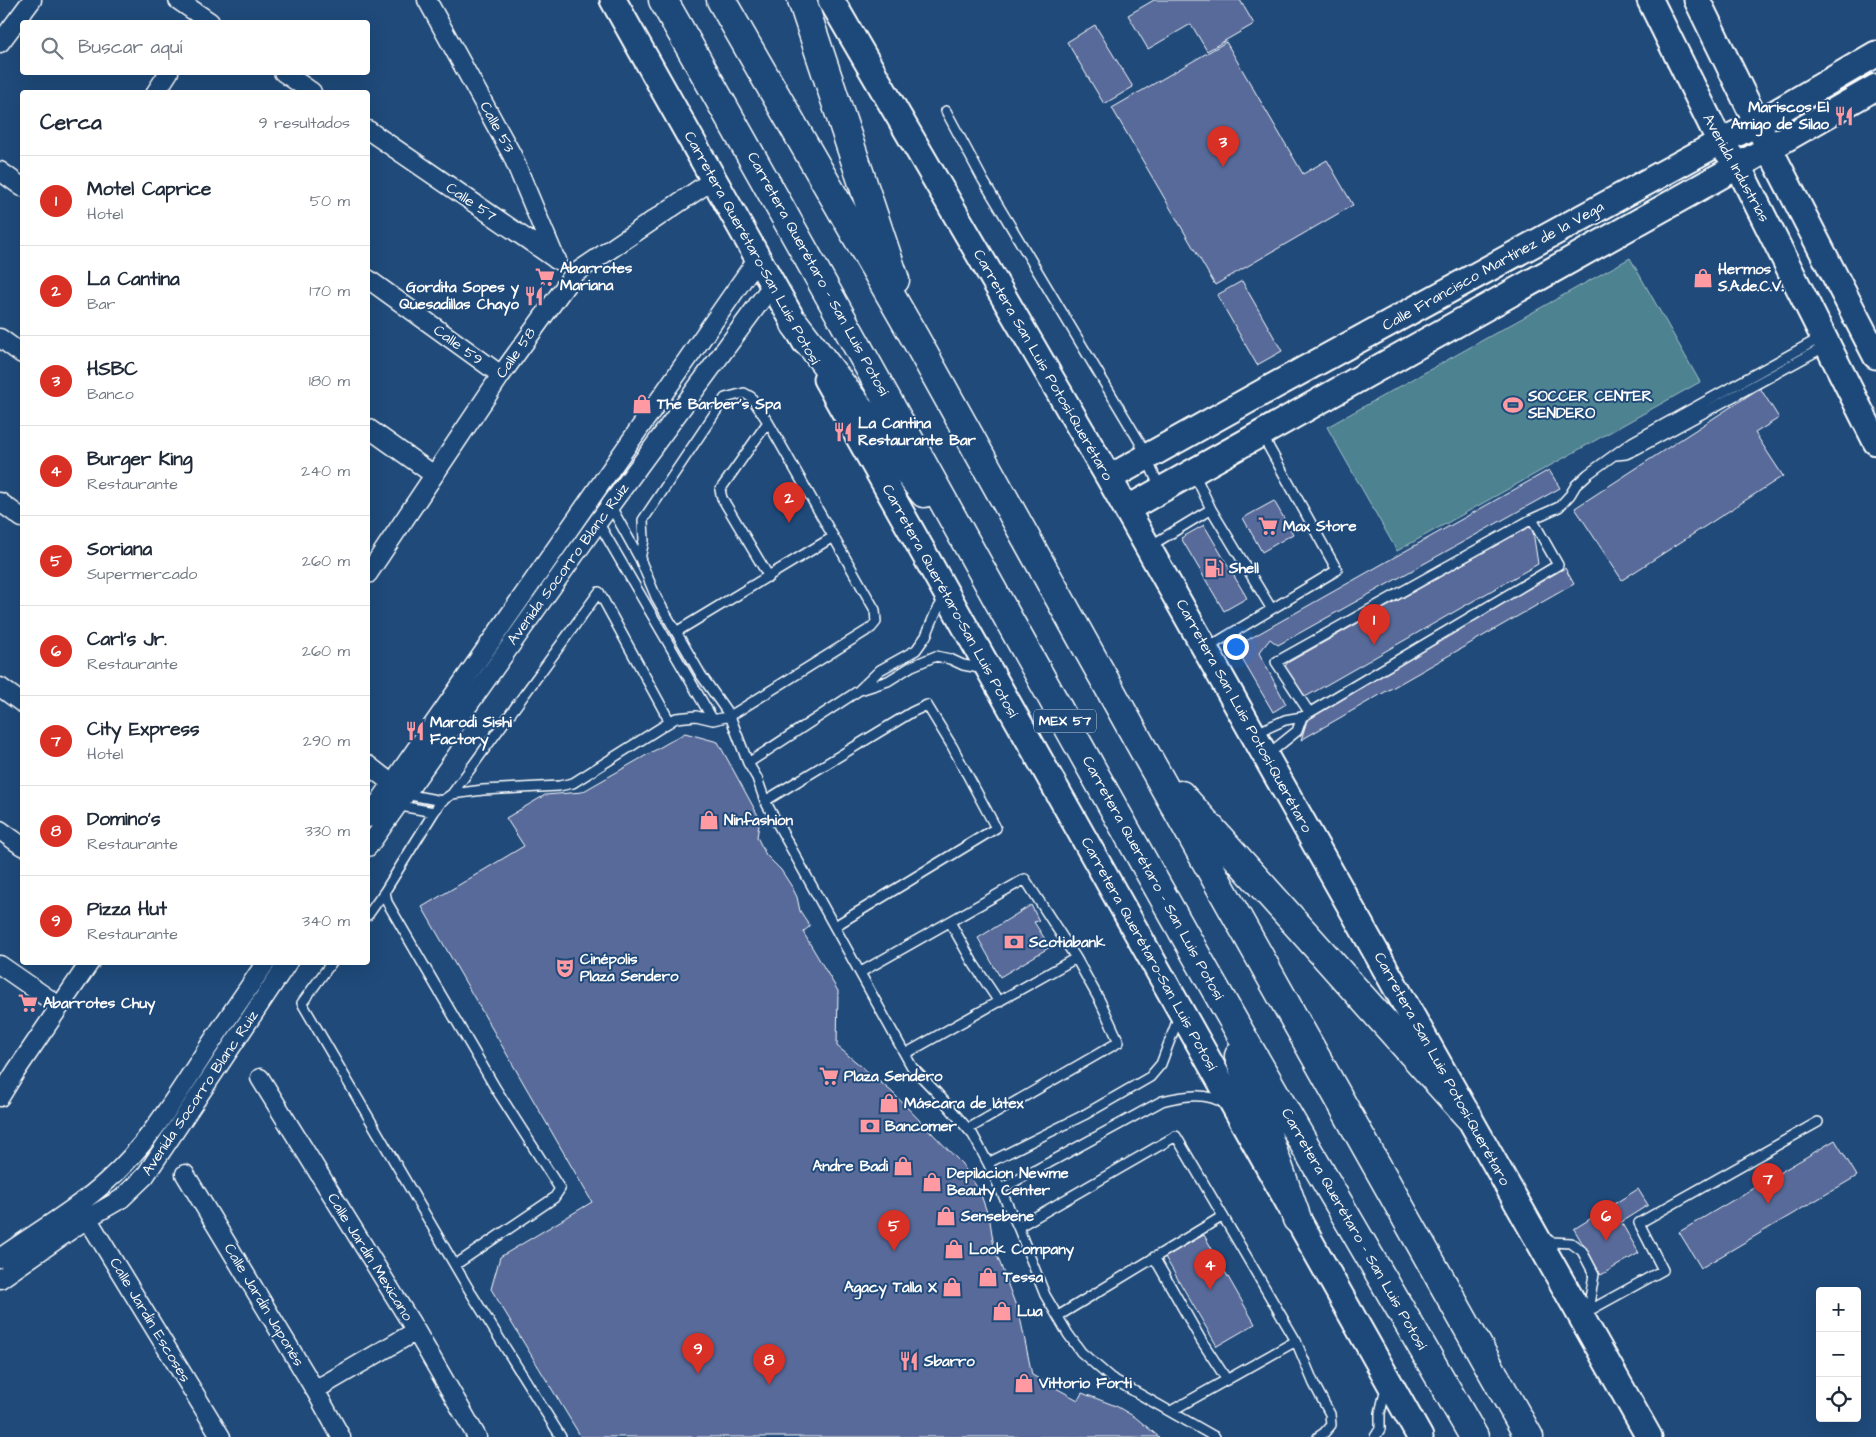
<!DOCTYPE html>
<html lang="es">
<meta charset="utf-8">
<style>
body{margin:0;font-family:"Architects Daughter",sans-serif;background:#f2f2f3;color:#1f2937}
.controls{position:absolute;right:15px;bottom:15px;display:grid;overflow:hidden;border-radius:5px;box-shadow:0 5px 20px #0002}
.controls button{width:45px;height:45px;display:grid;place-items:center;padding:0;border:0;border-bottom:1px solid #e0e1e3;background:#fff;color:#1f2937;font:25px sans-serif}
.you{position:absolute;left:1235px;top:646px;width:18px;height:18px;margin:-12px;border:4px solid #fff;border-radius:50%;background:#1a73e8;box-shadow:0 0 0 8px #1a73e833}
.badge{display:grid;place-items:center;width:32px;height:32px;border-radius:50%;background:#d93025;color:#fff;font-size:16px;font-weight:700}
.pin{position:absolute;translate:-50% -41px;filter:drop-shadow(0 1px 2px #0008)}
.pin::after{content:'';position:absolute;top:26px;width:18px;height:15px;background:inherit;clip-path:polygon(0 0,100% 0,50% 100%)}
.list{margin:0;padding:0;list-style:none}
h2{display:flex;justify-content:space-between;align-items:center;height:65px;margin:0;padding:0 20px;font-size:21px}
h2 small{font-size:16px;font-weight:400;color:#747a83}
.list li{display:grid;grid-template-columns:32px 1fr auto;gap:15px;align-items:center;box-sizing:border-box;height:90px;padding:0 20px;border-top:1px solid #e0e1e3}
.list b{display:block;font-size:19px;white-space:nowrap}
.list p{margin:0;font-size:16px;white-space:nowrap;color:#747a83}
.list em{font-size:16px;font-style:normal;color:#747a83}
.icon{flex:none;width:28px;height:28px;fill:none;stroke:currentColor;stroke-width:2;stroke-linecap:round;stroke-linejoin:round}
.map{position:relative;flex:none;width:1876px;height:1437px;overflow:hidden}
.search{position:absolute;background:#fff;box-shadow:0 5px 20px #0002;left:20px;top:20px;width:350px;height:55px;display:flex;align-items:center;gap:12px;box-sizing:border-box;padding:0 18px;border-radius:5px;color:#747a83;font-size:19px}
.panel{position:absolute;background:#fff;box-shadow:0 5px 20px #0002;left:20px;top:90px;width:350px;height:875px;border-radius:5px}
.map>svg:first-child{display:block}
.green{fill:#4d8290;stroke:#a6c0c8}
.building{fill:#586a9a;stroke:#fff}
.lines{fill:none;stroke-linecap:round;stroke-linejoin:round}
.service-casing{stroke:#fff;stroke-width:12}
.minor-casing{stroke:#fff;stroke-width:21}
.secondary-casing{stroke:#fff;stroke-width:29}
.trunk-casing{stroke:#fff;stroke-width:31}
.service{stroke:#1f4a7a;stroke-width:9}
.minor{stroke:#1f4a7a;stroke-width:18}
.secondary{stroke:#1f4a7a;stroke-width:25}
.trunk{stroke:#1f4a7a;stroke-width:28}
.labels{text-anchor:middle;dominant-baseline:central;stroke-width:4;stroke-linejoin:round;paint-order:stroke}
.shield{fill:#1f4a7a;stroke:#bcc9d7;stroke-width:1}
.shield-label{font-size:14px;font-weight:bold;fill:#fff}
.poi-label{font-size:15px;font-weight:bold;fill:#fff;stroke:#1f4a7a;text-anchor:start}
.street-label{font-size:15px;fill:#fff;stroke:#1f4a7a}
</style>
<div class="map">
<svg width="1876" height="1437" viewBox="0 0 1876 1437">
<rect width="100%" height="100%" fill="#1f4a7a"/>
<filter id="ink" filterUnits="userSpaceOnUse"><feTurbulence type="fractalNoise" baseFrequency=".02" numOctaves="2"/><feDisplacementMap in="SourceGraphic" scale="10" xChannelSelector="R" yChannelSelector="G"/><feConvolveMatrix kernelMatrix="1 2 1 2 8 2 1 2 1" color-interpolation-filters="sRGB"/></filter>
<g filter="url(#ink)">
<path class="green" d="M 1630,258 L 1700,382 L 1397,551 L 1327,427 Z"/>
<path class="building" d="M 1154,0 L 1240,0 L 1254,24 L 1207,51 L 1191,24 L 1148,49 L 1128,15 Z
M 1095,25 L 1133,87 L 1104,104 L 1067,42 Z
M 1226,42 L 1303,174 L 1327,160 L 1353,205 L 1215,285 L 1112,108 Z
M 1242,281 L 1282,351 L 1257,365 L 1217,295 Z
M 1760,388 L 1779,418 L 1755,433 L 1783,476 L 1622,580 L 1575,508 Z
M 1549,470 L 1560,488 L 1278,645 L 1270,639 L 1259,653 L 1286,704 L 1273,712 L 1235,647 Z
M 1274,501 L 1293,534 L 1262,552 L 1243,518 Z
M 1204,525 L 1247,598 L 1224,611 L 1181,538 Z
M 1532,525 L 1538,564 L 1307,696 L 1300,694 L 1284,669 L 1287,663 Z
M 1565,568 L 1574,584 L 1301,740 L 1309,714 Z
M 685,733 L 718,742 L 760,819 L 757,837 L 766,855 L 781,870 L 792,887 L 797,897 L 800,911 L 810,926 L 803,932 L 838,991 L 837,1046 L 892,1092 L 962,1164 L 980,1192 L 990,1221 L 994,1247 L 1020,1317 L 1032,1375 L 1078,1400 L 1082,1393 L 1116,1406 L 1135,1417 L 1159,1437 L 581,1437 L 491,1289 L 500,1257 L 592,1202 L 422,907 L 524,846 L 506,818 L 545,795 L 582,792 Z
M 1031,905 L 1039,921 L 1034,922 L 1050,947 L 1000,977 L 978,938 Z
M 1835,1140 L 1857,1176 L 1701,1268 L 1679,1232 Z
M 1638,1189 L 1648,1205 L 1621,1222 L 1639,1253 L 1601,1275 L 1574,1229 Z
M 1204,1235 L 1255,1324 L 1217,1346 L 1165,1257 Z"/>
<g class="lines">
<defs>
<path id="service" d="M 946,111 L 983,180 L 1139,441 L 1160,488
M 768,422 L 720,490 L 722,498 L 769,577
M 1616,455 L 1626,454 L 1637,449 L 1826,346
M 1194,473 L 1211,509
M 610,505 L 640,559 L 656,597 L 701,675 L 730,716 L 748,763 L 757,778 L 765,801 L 912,1067 L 937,1093 L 973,1135 L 988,1163 L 1018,1227 L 1045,1295 L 1068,1334 L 1081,1352 L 1111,1378 L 1215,1437
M 1532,519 L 1559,507 L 1570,495 L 1576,485 L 1588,474 L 1632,442 L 1822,337
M 598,522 L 713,720
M 1150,546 L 1211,509 L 1271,608
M 676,632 L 833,537
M 1207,648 L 1337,570 L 1262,435
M 860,690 L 888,681 L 912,666 L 936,656 L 950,659 L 963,665 L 985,669
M 1254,734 L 1285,720 L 1302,717 L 1558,565 L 1532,519 L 1276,662 L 1309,712
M 1266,756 L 1297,731 L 1302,717
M 748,763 L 858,691 L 880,670 L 916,650 L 926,636 L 935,614 L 945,597
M 405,794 L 442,801
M 452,794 L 599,592 L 670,722
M 765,801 L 912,712 L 927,705 L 952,746 L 996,828 L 835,926
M 395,805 L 434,812
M 368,915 L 385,891
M 950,922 L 973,963 L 999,1002
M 332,962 L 302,1003 L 471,1293 L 561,1437
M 861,972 L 1025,879 L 1076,958 L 1100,1001 L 1119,1042 L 968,1129
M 905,1054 L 1076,958
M 988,1163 L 1084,1115 L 1150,1077 L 1161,1064 L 1179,1016
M 1001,1189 L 1162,1101 C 1182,1096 1208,1091 1226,1105
M 1018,1227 L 1176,1136 L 1296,1341 L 1314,1384 L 1330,1414 L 1331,1425 L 1324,1433 L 1318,1437
M 1544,1238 L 1552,1242 L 1571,1243 L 1582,1251 L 1594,1274 L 1588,1311
M 1154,1257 L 1201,1340 L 1227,1380
M 455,1265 L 554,1198 L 560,1189 L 496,1089 L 387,902 L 385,891 L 434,812 L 442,801 L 452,794 L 483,790 L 559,786 L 573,783 L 676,718 L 696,716 L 713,720 L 730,716 L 871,628 L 876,622 L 875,610 L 768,422 L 751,397 L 744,393 L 725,398 L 643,520 L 644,540 L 640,559
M 1583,1314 L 1663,1270 L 1639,1223 L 1818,1122
M 1058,1316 L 1223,1216
M 1171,1411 L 1296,1341
M 1375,1437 L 1380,1429 L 1380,1413 L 1386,1388"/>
<path id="minor" d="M 178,0 L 210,22
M 427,0 L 512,155 L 556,260
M 0,43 L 32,0
M 283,72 L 312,92
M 156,92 L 169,72
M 368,130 L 557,260
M 0,171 L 22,187
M 368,279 L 501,375
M 0,338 L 22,354
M 368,428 L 434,475
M 0,502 L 22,518
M 368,574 L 501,375 L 574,274 L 714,179
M 0,687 L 22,703
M 368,765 L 400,790
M 368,818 L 758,258
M 0,830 L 22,846
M 368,847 L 598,522 L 773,284
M 0,965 L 59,1006
M 260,1078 L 416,1331 L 477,1437
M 0,1097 L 16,1071 L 90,962
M 185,1174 L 315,1390 L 341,1437
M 81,1208 L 221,1437
M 0,1258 C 35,1233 77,1209 108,1180 C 146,1146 172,1103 200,1060 C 221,1027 244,995 266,962
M 0,1279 L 88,1218 L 121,1199 L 145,1176 L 288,962
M 315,1390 L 416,1331"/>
<path id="secondary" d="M 613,0 L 805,342
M 831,0 L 1109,478 L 1649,1437
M 1650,0 L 1720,142 L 1738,166 L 1876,442
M 1697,0 L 1769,148 L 1876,356
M 826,379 L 1420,1437
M 1109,478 L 1274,386 L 1720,142 L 1758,123 L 1876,54
M 1127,509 L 1738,166 L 1876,87"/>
<path id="trunk" d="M 663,0 C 851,329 1030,663 1217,992 C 1301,1141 1389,1288 1474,1437
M 721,0 L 915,338 L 1148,758 L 1529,1437
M 802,0 L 895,280
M 795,324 L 924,493
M 1181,795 L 1468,1116
M 1239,1056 L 1297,1219"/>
</defs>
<use href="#service" class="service-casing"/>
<use href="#minor" class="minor-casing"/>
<use href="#secondary" class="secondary-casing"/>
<use href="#trunk" class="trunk-casing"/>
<use href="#service" class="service"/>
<use href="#minor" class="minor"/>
<use href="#secondary" class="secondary"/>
<use href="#trunk" class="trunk"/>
</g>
</g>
<defs>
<symbol id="restaurant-bare" viewBox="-9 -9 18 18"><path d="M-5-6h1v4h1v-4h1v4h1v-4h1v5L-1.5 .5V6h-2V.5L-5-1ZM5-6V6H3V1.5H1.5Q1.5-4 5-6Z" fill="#ff9aa2" stroke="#1f4a7a" stroke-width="2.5" paint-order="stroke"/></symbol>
<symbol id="supermarket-bare" viewBox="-9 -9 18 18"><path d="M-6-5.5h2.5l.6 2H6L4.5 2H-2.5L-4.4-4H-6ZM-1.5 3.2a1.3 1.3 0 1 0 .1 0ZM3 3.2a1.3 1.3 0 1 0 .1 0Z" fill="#ff9aa2" stroke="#1f4a7a" stroke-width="2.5" paint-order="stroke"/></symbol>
<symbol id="shop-bare" viewBox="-9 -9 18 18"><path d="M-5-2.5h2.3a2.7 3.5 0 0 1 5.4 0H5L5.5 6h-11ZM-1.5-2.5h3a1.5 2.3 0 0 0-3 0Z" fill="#ff9aa2" stroke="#1f4a7a" stroke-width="2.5" paint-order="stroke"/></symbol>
<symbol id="stadium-bare" viewBox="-9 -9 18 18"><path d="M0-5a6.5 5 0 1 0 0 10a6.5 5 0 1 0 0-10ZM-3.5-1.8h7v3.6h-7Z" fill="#ff9aa2" stroke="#1f4a7a" stroke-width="2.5" paint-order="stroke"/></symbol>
<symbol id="fuel-bare" viewBox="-9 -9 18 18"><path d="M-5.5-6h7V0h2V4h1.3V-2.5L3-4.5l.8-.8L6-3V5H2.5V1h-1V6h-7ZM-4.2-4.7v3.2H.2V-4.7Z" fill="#ff9aa2" stroke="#1f4a7a" stroke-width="2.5" paint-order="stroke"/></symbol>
<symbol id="bank-bare" viewBox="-9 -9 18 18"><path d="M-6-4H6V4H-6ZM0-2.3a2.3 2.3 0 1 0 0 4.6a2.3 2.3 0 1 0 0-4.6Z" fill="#ff9aa2" stroke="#1f4a7a" stroke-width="2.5" paint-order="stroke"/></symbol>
<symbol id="theatre-bare" viewBox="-9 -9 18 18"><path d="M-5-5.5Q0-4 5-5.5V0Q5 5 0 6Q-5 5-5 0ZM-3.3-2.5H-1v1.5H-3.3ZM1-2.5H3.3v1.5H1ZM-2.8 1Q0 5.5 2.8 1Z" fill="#ff9aa2" stroke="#1f4a7a" stroke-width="2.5" paint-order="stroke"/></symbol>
</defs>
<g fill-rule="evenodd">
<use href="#restaurant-bare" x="1830" y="102" width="28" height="28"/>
<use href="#supermarket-bare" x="531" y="263" width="28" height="28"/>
<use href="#shop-bare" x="1689" y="264" width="28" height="28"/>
<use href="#restaurant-bare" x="520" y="282" width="28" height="28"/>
<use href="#shop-bare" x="628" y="390" width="28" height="28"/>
<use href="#stadium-bare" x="1499" y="391" width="28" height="28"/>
<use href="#restaurant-bare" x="829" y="418" width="28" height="28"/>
<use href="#supermarket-bare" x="1254" y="512" width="28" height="28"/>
<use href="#fuel-bare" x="1200" y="554" width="28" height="28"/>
<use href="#restaurant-bare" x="401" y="717" width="28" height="28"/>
<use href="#shop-bare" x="695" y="806" width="28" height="28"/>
<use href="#bank-bare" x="1000" y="928" width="28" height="28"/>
<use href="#theatre-bare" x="551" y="954" width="28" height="28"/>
<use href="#supermarket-bare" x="14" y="989" width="28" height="28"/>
<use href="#supermarket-bare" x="815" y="1062" width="28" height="28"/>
<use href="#shop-bare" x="875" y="1089" width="28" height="28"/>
<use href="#bank-bare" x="856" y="1112" width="28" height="28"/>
<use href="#shop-bare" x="889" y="1152" width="28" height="28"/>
<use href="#shop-bare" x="918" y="1168" width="28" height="28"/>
<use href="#shop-bare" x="932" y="1202" width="28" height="28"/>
<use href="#shop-bare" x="940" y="1235" width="28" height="28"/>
<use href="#shop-bare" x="974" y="1263" width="28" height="28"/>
<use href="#shop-bare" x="938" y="1273" width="28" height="28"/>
<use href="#shop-bare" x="988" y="1297" width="28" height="28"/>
<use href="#restaurant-bare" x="895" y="1347" width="28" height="28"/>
<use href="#shop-bare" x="1010" y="1369" width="28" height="28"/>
</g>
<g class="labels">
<rect class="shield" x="1034" y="709.5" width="62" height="23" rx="4"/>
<g class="shield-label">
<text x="1065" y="721">MEX 57</text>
</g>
<g class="poi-label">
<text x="1829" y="107" text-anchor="end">Mariscos El<tspan x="1829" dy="17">Amigo de Silao</tspan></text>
<text x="560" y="268">Abarrotes<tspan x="560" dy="17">Mariana</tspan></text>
<text x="1718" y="269">Hermos<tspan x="1718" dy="17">S.A.de.C.V.</tspan></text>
<text x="519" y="287" text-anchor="end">Gordita Sopes y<tspan x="519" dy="17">Quesadillas Chayo</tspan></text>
<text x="1528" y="396">SOCCER CENTER<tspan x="1528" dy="17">SENDERO</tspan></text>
<text x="657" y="404">The Barber's Spa</text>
<text x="858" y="423">La Cantina<tspan x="858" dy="17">Restaurante Bar</tspan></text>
<text x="1283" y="526">Max Store</text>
<text x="1229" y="568">Shell</text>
<text x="430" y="722">Marodi Sishi<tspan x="430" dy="17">Factory</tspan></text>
<text x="724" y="820">Ninfashion</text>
<text x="1029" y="942">Scotiabank</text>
<text x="580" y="959">Cinépolis<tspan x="580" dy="17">Plaza Sendero</tspan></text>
<text x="43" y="1003">Abarrotes Chuy</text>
<text x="844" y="1076">Plaza Sendero</text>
<text x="904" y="1103">Máscara de látex</text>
<text x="885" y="1126">Bancomer</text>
<text x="888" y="1166" text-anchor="end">Andre Badi</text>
<text x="947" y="1173">Depilacion Newme<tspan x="947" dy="17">Beauty Center</tspan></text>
<text x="961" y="1216">Sensebene</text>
<text x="969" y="1249">Look Company</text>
<text x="1003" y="1277">Tessa</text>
<text x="937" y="1287" text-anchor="end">Agacy Talla X</text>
<text x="1017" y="1311">Lua</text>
<text x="924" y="1361">Sbarro</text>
<text x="1039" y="1383">Vittorio Forti</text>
</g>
<g class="street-label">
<text transform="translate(497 127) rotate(61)">Calle 53</text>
<text transform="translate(1736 168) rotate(61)">Avenida Industrias</text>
<text transform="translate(471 202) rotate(34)">Calle 57</text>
<text transform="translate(752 248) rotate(61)">Carretera Querétaro-San Luis Potosí</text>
<text transform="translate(1493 266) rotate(-29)">Calle Francisco Martínez de la Vega</text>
<text transform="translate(818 274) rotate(61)">Carretera Querétaro - San Luis Potosí</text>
<text transform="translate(458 345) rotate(36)">Calle 59</text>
<text transform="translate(516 353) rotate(-55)">Calle 58</text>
<text transform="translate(1043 365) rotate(60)">Carretera San Luis Potosí-Querétaro</text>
<text transform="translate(568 564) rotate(-54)">Avenida Socorro Blanc Ruiz</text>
<text transform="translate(950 601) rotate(61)">Carretera Querétaro-San Luis Potosí</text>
<text transform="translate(1244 716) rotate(61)">Carretera San Luis Potosí-Querétaro</text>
<text transform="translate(1153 878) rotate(61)">Carretera Querétaro - San Luis Potosí</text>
<text transform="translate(1149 954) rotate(61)">Carretera Querétaro-San Luis Potosí</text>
<text transform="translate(1442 1069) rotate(61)">Carretera San Luis Potosí-Querétaro</text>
<text transform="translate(200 1093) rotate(-56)">Avenida Socorro Blanc Ruiz</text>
<text transform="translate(1354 1229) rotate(60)">Carretera Querétaro - San Luis Potosí</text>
<text transform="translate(370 1257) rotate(58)">Calle Jardín Mexicano</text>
<text transform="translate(264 1305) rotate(59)">Calle Jardín Japonés</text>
<text transform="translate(150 1320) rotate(59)">Calle Jardín Escoses</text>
</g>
</g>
</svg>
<div class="controls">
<button>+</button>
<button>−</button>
<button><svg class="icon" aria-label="locate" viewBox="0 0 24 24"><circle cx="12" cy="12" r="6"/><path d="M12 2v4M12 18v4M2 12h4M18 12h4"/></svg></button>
</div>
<div class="you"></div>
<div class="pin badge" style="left:1374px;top:645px">1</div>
<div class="pin badge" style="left:789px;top:523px">2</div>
<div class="pin badge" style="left:1223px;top:167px">3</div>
<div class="pin badge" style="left:1210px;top:1290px">4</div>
<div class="pin badge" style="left:894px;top:1251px">5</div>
<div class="pin badge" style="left:1606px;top:1241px">6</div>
<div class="pin badge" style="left:1768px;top:1204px">7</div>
<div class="pin badge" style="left:769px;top:1385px">8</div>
<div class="pin badge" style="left:698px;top:1374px">9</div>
<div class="search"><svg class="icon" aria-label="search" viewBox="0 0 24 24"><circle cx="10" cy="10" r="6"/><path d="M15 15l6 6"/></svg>Buscar aquí</div>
<section class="panel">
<h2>Cerca<small>9 resultados</small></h2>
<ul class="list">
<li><span class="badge">1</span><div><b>Motel Caprice</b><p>Hotel</p></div><em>50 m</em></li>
<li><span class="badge">2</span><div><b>La Cantina</b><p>Bar</p></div><em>170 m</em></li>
<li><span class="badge">3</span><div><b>HSBC</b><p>Banco</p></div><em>180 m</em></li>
<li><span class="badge">4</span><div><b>Burger King</b><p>Restaurante</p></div><em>240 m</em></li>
<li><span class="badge">5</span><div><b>Soriana</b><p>Supermercado</p></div><em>260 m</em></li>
<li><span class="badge">6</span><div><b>Carl's Jr.</b><p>Restaurante</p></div><em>260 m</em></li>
<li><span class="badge">7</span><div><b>City Express</b><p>Hotel</p></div><em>290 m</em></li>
<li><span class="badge">8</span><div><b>Domino's</b><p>Restaurante</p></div><em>330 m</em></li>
<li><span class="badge">9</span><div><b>Pizza Hut</b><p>Restaurante</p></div><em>340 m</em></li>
</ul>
</section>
</div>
